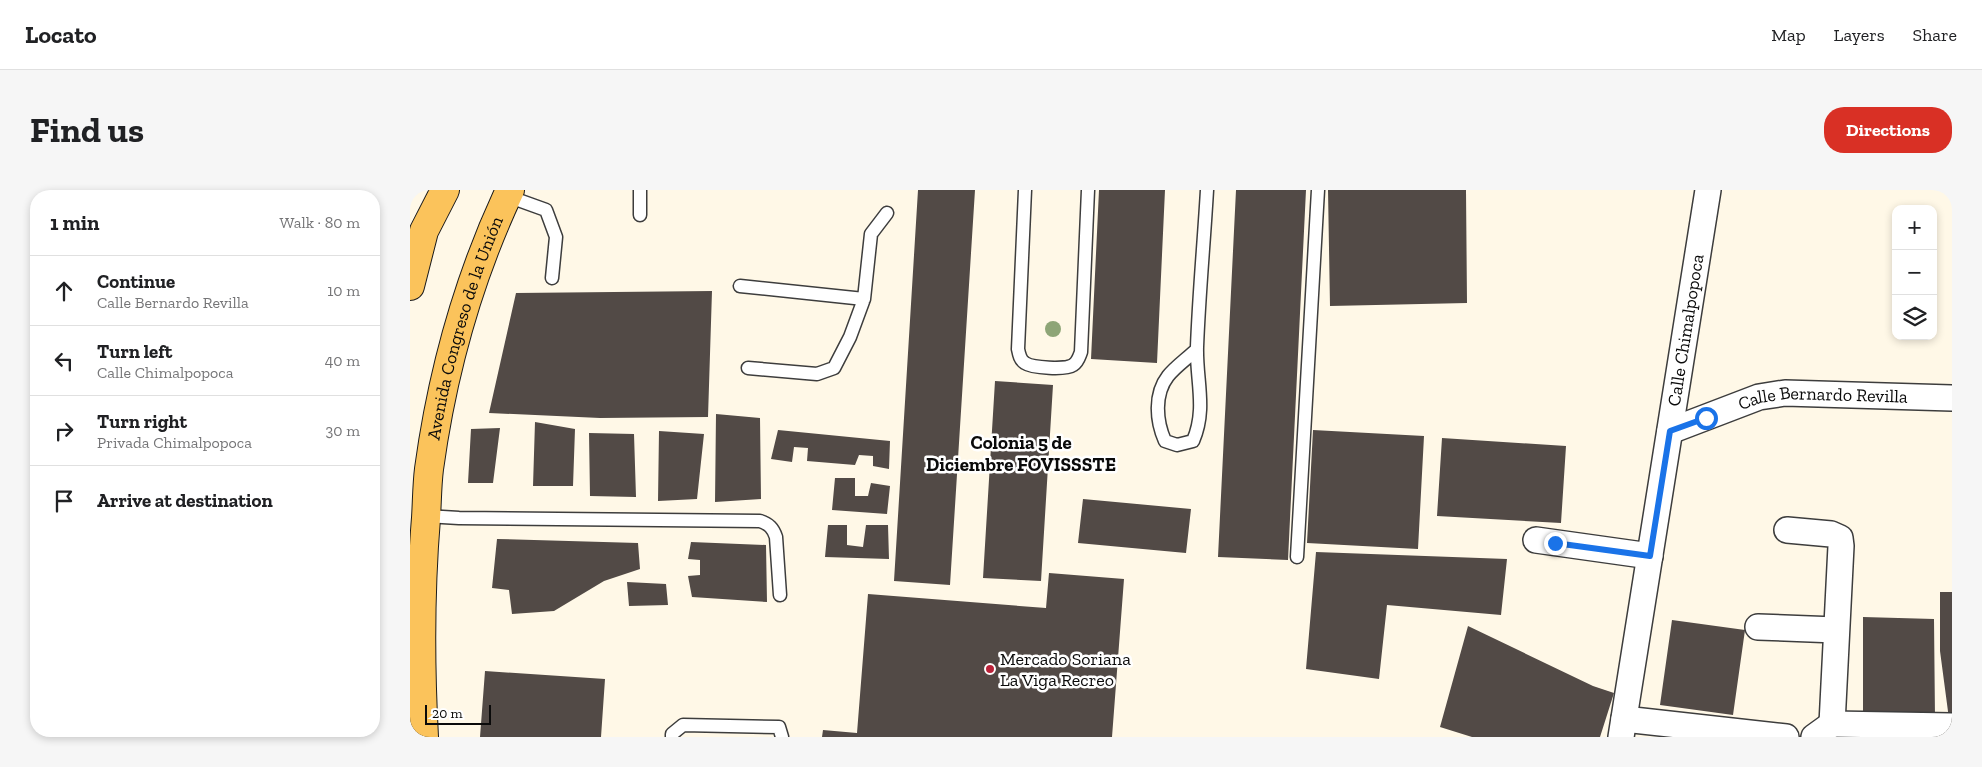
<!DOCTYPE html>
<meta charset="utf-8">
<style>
body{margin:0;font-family:"Zilla Slab",serif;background:#f6f6f6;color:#202124}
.controls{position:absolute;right:15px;top:15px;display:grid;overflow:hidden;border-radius:10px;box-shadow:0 2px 8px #0003}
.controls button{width:45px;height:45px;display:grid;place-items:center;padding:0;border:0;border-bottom:1px solid #e0e0e0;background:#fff;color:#202124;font:25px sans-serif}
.scale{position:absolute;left:15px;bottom:12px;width:66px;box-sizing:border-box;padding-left:5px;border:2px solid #0a0a0a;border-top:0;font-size:14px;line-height:18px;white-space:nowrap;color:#0a0a0a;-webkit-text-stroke:4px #fff;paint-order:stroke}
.stop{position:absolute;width:15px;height:15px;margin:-11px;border:4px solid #1a73e8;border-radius:50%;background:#fff}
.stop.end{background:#1a73e8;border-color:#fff;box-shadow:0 1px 5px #0008}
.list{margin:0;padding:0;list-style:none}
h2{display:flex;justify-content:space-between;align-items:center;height:65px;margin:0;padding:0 20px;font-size:21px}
h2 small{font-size:16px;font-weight:400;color:#757577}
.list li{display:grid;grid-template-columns:32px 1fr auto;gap:15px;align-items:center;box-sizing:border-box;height:70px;padding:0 20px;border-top:1px solid #e0e0e0}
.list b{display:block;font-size:19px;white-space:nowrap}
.list p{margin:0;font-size:16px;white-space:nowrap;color:#757577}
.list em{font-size:16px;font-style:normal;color:#757577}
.icon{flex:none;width:28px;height:28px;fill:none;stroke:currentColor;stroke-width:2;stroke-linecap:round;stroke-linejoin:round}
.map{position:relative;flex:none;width:1542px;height:547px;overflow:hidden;border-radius:20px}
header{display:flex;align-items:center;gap:30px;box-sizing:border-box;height:70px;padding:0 25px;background:#fff;border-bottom:1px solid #e0e0e0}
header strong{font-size:24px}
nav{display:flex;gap:28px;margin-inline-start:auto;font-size:18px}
.intro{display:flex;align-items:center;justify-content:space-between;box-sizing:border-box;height:120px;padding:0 30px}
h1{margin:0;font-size:35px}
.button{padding:12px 22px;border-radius:20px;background:#d93025;color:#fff;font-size:18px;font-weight:700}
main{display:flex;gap:30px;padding:0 30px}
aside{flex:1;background:#fff;border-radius:20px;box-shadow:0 2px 8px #0003}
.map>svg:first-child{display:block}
.building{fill:#524a46}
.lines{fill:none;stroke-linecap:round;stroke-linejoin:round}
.lane-casing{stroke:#3d3d3d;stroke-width:15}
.street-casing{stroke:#3d3d3d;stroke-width:28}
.primary-casing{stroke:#1b1b1b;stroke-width:30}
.lane{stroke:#fff;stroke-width:12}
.street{stroke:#fff;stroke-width:25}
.primary{stroke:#fbc35b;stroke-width:28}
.tree{fill:#8ea577}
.route{stroke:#1a73e8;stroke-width:6}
.poi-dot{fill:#ba2239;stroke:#fff;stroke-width:2}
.labels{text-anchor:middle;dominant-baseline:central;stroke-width:5;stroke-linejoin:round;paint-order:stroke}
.street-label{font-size:18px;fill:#0a0a0a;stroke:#fff}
.poi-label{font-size:18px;fill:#0a0a0a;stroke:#fff;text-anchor:start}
.neighbourhood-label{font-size:19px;font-weight:bold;fill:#0a0a0a;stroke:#fff}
</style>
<header>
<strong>Locato</strong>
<nav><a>Map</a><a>Layers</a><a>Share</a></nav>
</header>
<div class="intro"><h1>Find us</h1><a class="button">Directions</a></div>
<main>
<aside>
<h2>1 min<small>Walk · 80 m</small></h2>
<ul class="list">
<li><svg class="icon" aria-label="ahead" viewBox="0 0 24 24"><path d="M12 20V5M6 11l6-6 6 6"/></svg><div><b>Continue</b><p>Calle Bernardo Revilla</p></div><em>10 m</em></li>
<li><svg class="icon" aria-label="left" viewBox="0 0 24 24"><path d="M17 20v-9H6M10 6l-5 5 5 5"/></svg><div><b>Turn left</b><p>Calle Chimalpopoca</p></div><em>40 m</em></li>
<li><svg class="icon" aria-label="right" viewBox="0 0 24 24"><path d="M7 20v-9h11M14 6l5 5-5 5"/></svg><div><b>Turn right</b><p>Privada Chimalpopoca</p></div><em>30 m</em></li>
<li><svg class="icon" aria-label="arrive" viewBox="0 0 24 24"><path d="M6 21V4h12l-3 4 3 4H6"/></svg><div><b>Arrive at destination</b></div></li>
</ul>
</aside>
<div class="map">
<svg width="1542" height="547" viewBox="0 0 1542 547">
<rect width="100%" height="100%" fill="#fff8e7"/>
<path class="building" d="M 508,0 L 565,0 L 540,395 L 484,391 Z
M 689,0 L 755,0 L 747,173 L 681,169 Z
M 826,0 L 896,0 L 878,370 L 808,367 Z
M 918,0 L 1056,0 L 1057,113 L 920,116 Z
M 302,101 L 298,227 L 190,228 L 79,223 L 106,103 Z
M 585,191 L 643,195 L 631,391 L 573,388 Z
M 306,224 L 350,228 L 351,309 L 305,312 Z
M 125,232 L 165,239 L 163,296 L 123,296 Z
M 90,238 L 83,293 L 58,293 L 61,239 Z
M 368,240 L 480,251 L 479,279 L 463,276 L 463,266 L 449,265 L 445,275 L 397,271 L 398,258 L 384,257 L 382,272 L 361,269 Z
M 903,240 L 1014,246 L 1008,359 L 897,353 Z
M 249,241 L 294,244 L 287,309 L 248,311 Z
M 179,243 L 224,244 L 226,307 L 180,306 Z
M 1032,248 L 1156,256 L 1151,333 L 1027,326 Z
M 425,288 L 445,288 L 445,306 L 458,306 L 461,293 L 480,296 L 477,324 L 422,320 Z
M 673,309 L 781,319 L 776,363 L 668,353 Z
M 418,335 L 437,335 L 437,355 L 453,357 L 456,335 L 478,335 L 479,369 L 415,367 Z
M 87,349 L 228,353 L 230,379 L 194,391 L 144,421 L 102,424 L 99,400 L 82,398 Z
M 281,352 L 356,355 L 357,412 L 282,407 L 278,386 L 290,385 L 290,370 L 278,369 Z
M 906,362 L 1097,369 L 1091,425 L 977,415 L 969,489 L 896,479 Z
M 639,383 L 714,389 L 702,547 L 412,547 L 413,540 L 447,543 L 458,404 L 636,418 Z
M 217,392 L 256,394 L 258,415 L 219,416 Z
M 1530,402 L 1542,402 L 1542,530 L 1539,529 L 1530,461 Z
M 1453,427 L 1524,429 L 1525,528 L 1453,527 Z
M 1262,430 L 1335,440 L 1323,525 L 1250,515 Z
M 1058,436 L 1183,496 L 1204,503 L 1190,547 L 1062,547 L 1030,537 Z
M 75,481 L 195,489 L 191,547 L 70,547 Z"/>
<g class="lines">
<defs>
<path id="lane" d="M 230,0 L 230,25
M 615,0 L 608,159 C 609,164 610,170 615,173 C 622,178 656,180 663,175 C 668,172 669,167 671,162 L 678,0
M 97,6 L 136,20 L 146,47 L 142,88
M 330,96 L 454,109 L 461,44 L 477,23
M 787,159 C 778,168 766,176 758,186 C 744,204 746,231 755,251 L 767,255 L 783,251 C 797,219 786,190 787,157 C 789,104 794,52 797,0
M 338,178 L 407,184 L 424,178 L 440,147 L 454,109
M 16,326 L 49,328 L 350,331 C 359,334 363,338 366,347 L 370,405
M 887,367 L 908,0
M 262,547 L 262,544 L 273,535 L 369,537 L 372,547"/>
<g id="street">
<path id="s1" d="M 1260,241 L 1349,207 L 1375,203 L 1542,208"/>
<path d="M 1377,340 L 1421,344 L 1430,348 L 1431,356 L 1422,534"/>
<path d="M 1126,350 L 1240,366"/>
<path d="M 1348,437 L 1426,440"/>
<path d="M 1214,529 L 1376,547"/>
<path d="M 1422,534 L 1542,536"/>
<path id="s2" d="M 1211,547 L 1298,0"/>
<path d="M 1404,547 L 1422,534"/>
</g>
<g id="primary">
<path d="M 0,96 L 14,41 L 35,0"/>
<path id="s3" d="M 14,547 C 10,473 10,401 16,328 C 17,312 17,295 19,279 C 32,184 59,87 100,0"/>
</g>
</defs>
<use href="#lane" class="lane-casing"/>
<use href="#street" class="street-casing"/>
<use href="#primary" class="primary-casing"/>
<use href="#lane" class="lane"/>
<use href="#street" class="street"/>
<use href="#primary" class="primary"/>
</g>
<circle class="tree" cx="643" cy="139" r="8"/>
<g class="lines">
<path class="route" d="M 1145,353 L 1240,366 L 1260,241 L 1296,228"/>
</g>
<circle class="poi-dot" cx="580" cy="479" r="5"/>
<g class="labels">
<g class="street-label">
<text stroke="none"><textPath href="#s3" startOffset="414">Avenida Congreso de la Unión</textPath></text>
<text stroke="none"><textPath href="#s2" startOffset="412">Calle Chimalpopoca</textPath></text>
<text stroke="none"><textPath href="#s1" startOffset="159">Calle Bernardo Revilla</textPath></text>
</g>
<g class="poi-label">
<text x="590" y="469">Mercado Soriana<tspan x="590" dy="21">La Viga Recreo</tspan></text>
</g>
<g class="neighbourhood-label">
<text x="611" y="252">Colonia 5 de<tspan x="611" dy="22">Diciembre FOVISSSTE</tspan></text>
</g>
</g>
</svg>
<div class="controls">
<button>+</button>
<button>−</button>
<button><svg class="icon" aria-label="layers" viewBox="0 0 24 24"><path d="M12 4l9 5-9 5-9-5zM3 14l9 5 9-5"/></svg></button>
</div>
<div class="scale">20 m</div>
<div class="stop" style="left:1296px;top:228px"></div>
<div class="stop end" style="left:1145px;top:353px"></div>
</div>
</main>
